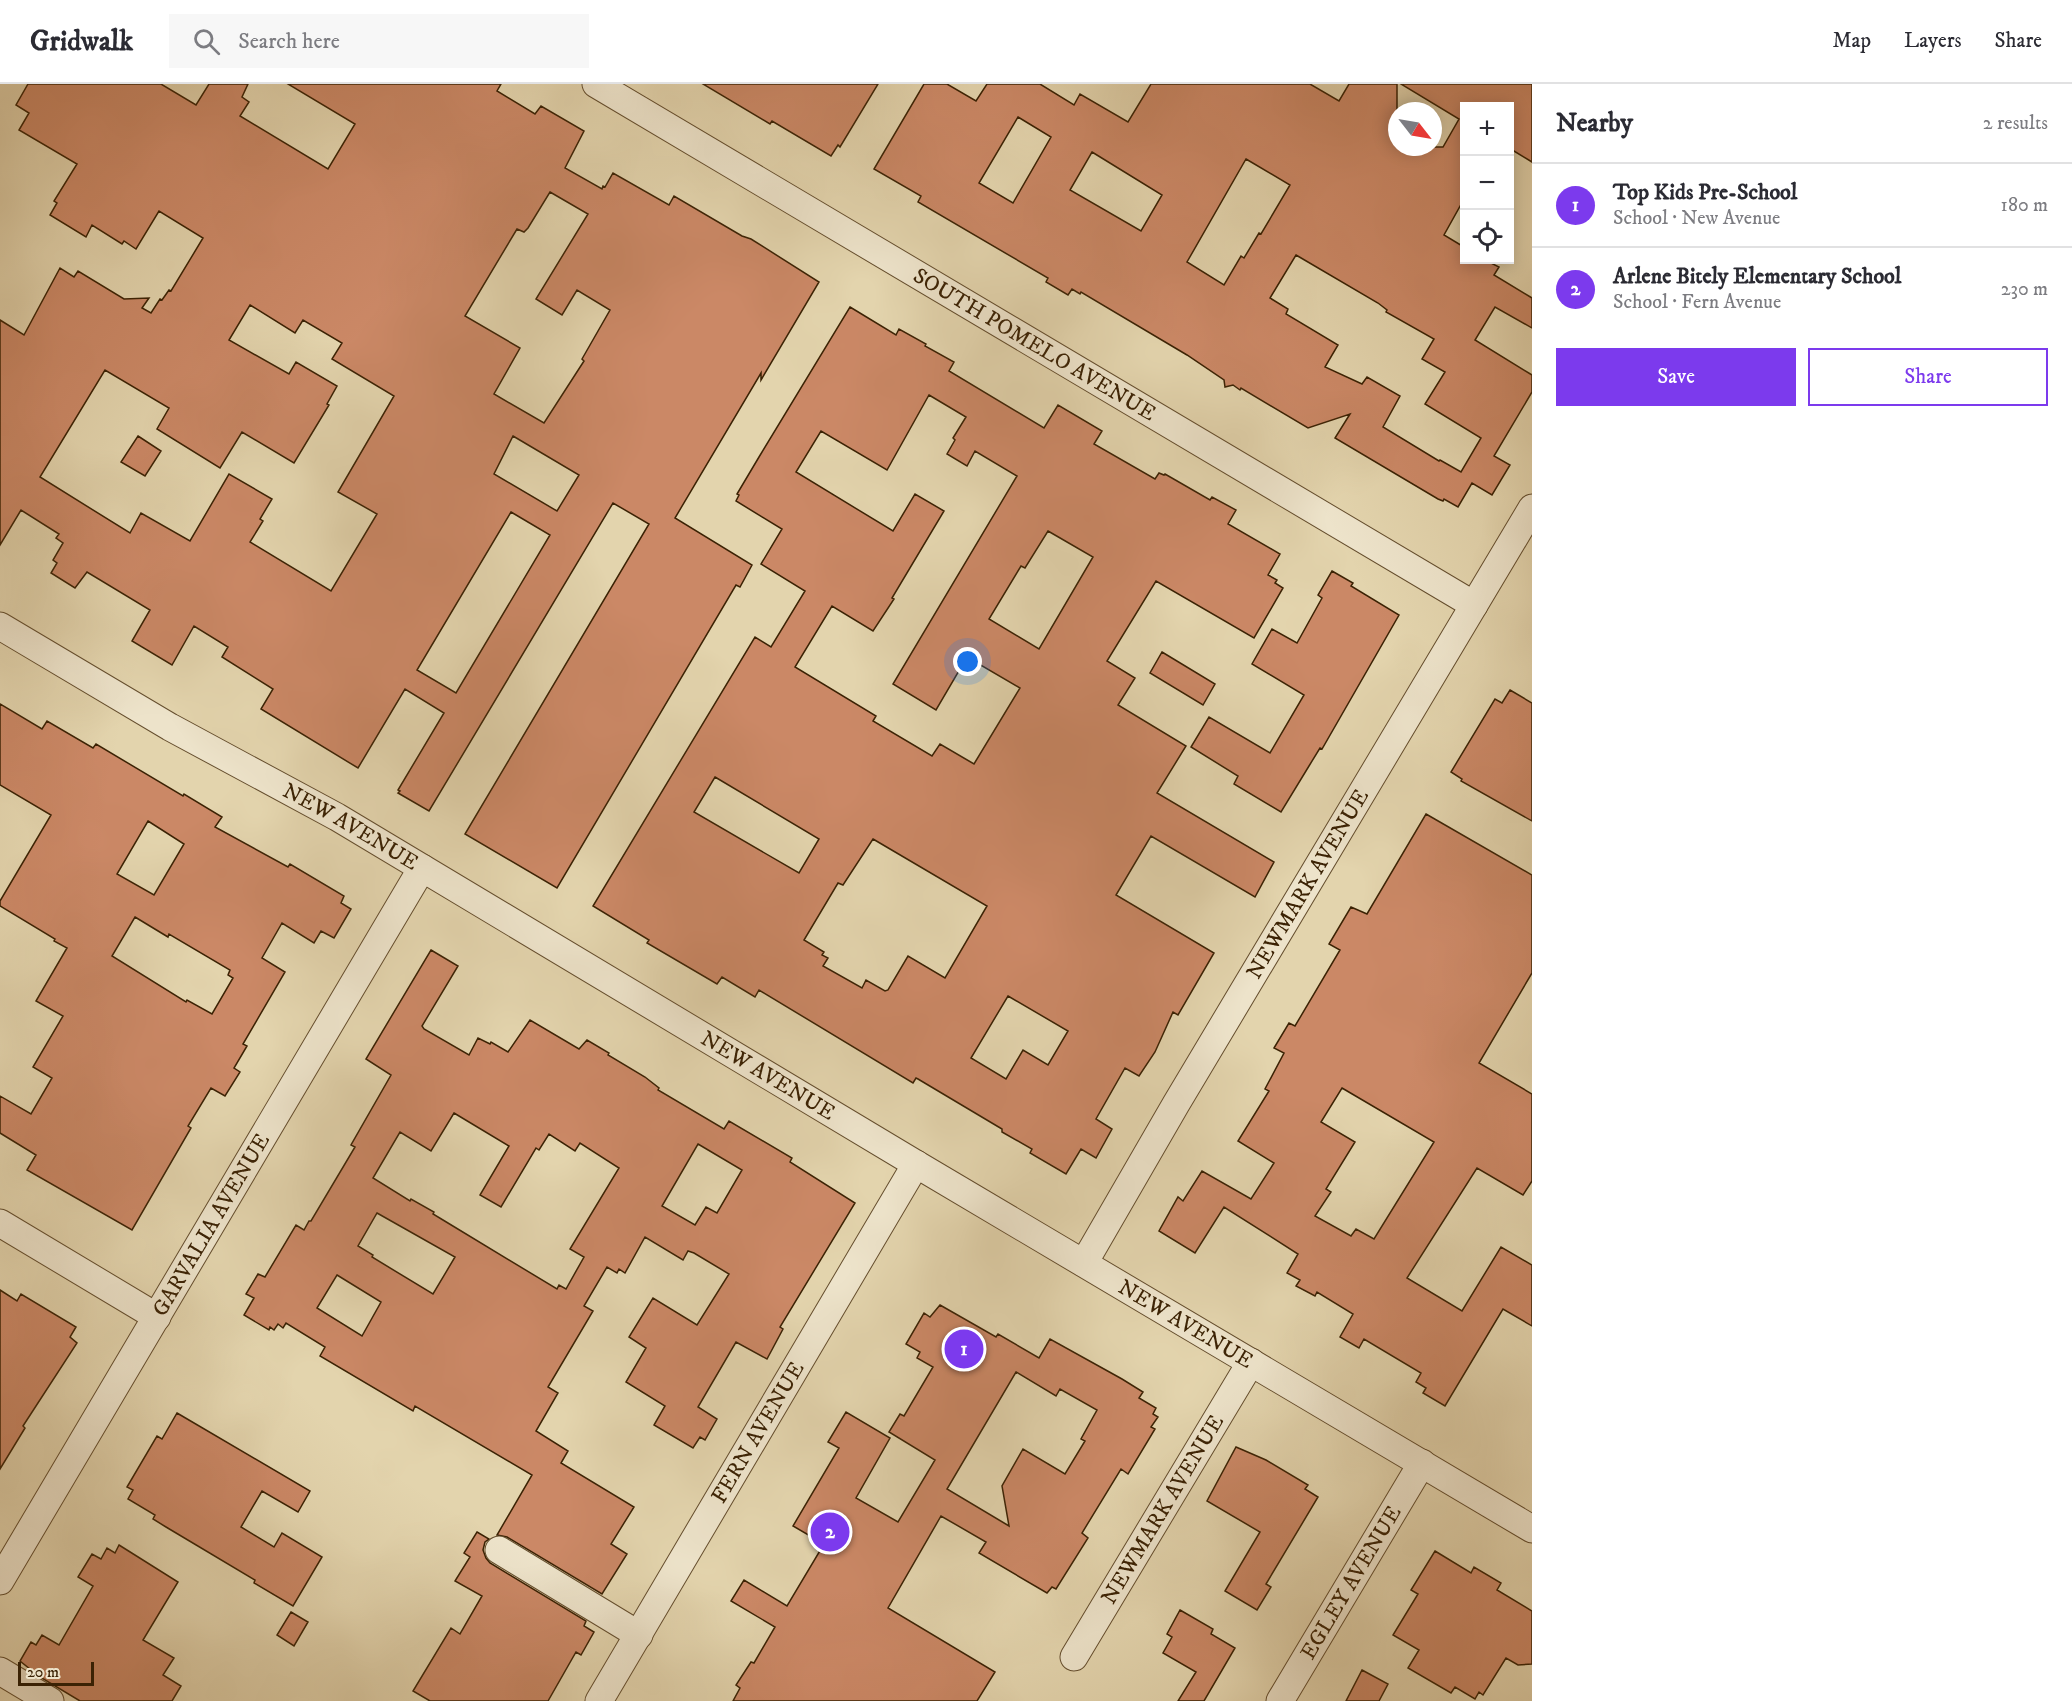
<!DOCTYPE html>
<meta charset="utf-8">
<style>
body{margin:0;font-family:"IM FELL DW Pica",serif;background:#f7f7f7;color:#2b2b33}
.controls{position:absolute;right:18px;top:18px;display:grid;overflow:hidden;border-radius:0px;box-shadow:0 3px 15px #0003}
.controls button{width:54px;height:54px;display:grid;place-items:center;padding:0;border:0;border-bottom:2px solid #e1e1e2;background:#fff;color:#2b2b33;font:30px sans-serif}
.compass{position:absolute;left:1388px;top:18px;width:54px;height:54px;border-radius:50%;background:#fff;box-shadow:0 3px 15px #0003;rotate:121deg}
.scale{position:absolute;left:18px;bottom:15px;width:76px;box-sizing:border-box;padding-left:6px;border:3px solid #3b2204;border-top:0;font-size:16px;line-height:21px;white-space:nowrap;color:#3b2204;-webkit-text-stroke:4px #ede3ca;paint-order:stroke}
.you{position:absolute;left:968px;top:578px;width:21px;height:21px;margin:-15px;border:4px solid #fff;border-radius:50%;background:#1a73e8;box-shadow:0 0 0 9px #1a73e833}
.badge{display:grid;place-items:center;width:39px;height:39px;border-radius:50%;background:#7c3aed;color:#fff;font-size:20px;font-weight:700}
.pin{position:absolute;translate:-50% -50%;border:3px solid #fff;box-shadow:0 2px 6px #0006}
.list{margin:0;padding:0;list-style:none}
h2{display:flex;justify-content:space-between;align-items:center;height:78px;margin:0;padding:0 24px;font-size:26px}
h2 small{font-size:20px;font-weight:400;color:#7c7c81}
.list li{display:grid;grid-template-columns:39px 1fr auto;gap:18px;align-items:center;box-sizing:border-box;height:84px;padding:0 24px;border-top:2px solid #e1e1e2}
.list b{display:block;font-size:22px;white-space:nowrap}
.list p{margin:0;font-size:20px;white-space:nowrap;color:#7c7c81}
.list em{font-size:20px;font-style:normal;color:#7c7c81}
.actions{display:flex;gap:12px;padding:18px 24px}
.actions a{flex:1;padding:14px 0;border:2px solid #7c3aed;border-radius:0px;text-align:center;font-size:21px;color:#7c3aed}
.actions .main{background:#7c3aed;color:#fff}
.icon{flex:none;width:33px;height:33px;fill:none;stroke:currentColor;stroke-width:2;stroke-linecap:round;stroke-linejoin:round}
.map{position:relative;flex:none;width:1532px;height:1617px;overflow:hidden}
header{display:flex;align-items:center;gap:36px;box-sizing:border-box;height:84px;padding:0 30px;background:#fff;border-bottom:2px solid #e1e1e2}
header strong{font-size:28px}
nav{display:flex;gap:33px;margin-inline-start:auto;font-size:21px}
.search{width:420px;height:54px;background:#f7f7f7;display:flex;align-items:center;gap:15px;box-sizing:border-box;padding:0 21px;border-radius:0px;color:#7c7c81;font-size:22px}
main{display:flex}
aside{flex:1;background:#fff}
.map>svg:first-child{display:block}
.building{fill:#cb8866;stroke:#3b2204;stroke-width:1.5;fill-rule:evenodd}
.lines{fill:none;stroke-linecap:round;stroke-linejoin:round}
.minor-casing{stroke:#654e2e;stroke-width:29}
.minor{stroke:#ede3ca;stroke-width:27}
.labels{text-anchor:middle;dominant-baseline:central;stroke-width:4.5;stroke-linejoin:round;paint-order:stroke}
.street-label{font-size:22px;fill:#3b2204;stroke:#ede3ca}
</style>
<header>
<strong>Gridwalk</strong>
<div class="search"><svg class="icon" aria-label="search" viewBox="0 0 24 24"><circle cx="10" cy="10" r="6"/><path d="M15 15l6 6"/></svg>Search here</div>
<nav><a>Map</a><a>Layers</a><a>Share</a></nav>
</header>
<main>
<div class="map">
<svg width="1532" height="1617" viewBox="0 0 1532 1617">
<rect width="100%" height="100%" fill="#e3d4ad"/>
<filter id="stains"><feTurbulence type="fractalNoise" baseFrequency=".00333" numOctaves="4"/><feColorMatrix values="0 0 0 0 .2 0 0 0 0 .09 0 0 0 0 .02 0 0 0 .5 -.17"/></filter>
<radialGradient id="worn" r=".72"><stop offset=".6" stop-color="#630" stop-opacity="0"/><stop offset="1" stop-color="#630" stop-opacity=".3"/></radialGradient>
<path class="building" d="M 28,0 L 161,0 L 196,21 L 209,0 L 248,0 L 242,13 L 249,18 L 240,32 L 328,85 L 355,40 L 288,0 L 501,0 L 497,7 L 535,30 L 541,22 L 584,47 L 565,84 L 602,105 L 603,102 L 605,103 L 613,89 L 669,121 L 674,112 L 742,152 L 751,155 L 819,198 L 761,296 L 761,289 L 675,434 L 752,481 L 740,503 L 736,501 L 557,804 L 465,750 L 649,440 L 613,419 L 429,727 L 398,709 L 400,707 L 398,706 L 444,629 L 405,605 L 358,684 L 261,625 L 273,605 L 222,573 L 228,563 L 194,542 L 172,581 L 132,557 L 150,526 L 87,488 L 75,504 L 51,489 L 57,479 L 53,476 L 63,459 L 56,454 L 59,450 L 21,426 L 0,461 L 0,236 L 24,251 L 60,184 L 74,193 L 78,187 L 124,215 L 149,214 L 142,224 L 151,229 L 160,215 L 162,216 L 169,206 L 171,207 L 203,154 L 159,127 L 136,165 L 124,157 L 122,160 L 92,141 L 86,153 L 50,131 L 57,119 L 54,117 L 77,80 L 19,46 L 29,29 L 16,21 ZM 550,108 L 588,130 L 536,215 L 562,231 L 577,206 L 610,226 L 582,275 L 584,277 L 544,339 L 494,310 L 520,264 L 465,232 L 517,145 L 524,148 L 528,144 ZM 250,221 L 295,249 L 303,236 L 342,259 L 332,275 L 394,312 L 338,408 L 377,430 L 331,507 L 250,458 L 263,437 L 260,435 L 272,415 L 229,390 L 190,457 L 141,429 L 130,449 L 40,393 L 105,286 L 169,324 L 157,345 L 220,384 L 242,348 L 294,379 L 329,321 L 327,320 L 337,302 L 296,278 L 289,290 L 229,256 ZM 513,352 L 579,391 L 557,427 L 494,390 ZM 511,428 L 550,451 L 456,609 L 417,586 Z
M 703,0 L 878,0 L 840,63 L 838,61 L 831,72 L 772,37 L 770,40 Z
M 924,0 L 947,0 L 976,17 L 987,0 L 1040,0 L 1074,21 L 1080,10 L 1128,38 L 1151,0 L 1310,0 L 1339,17 L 1349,0 L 1397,0 L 1397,63 L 1443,63 L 1459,35 L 1401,0 L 1532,0 L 1532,78 L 1509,64 L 1509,22 L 1464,22 L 1464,115 L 1444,151 L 1464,163 L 1464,176 L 1485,176 L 1499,183 L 1494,191 L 1532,214 L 1532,244 L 1495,223 L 1475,256 L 1532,291 L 1532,308 L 1494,372 L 1510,381 L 1492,411 L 1472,399 L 1458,423 L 1444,415 L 1443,417 L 1438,415 L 1335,354 L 1350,330 L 1308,344 L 1241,304 L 1240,306 L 1233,301 L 1225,303 L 1224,296 L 1187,271 L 1081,208 L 1080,210 L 1072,205 L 1068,211 L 1046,198 L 1048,194 L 918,118 L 921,112 L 874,85 ZM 1018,33 L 1051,53 L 1013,119 L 979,99 ZM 1092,68 L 1162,111 L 1141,147 L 1070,106 ZM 1246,75 L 1290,101 L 1261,150 L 1259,149 L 1244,174 L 1241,172 L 1224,201 L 1187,178 ZM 1296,171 L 1378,219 L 1387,226 L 1386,228 L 1434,255 L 1422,275 L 1445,288 L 1425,320 L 1481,354 L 1461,388 L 1440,376 L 1439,377 L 1383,343 L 1400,312 L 1367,293 L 1362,300 L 1325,283 L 1338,261 L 1286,230 L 1288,225 L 1270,214 Z
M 850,223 L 896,251 L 899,245 L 926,260 L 925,262 L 954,278 L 949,287 L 1044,344 L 1058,321 L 1102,347 L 1094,360 L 1155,395 L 1159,389 L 1164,391 L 1165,390 L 1210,416 L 1212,413 L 1236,426 L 1228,440 L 1280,470 L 1268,491 L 1277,496 L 1275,499 L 1283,504 L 1254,554 L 1156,497 L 1107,577 L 1135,594 L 1118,621 L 1186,662 L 1157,709 L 1274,778 L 1255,813 L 1151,752 L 1116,811 L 1214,869 L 1178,931 L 1173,928 L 1155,968 L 1139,992 L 1125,984 L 1096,1035 L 1112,1045 L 1096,1074 L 1081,1065 L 1066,1090 L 1030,1069 L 1032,1065 L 1002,1048 L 1002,1045 L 918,995 L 916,994 L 913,999 L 759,906 L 755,913 L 722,893 L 717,900 L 647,859 L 649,856 L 593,822 L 755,553 L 771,563 L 805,507 L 761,480 L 782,445 L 736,417 L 739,411 L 737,410 L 759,373 ZM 929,311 L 966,333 L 953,354 L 955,356 L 947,370 L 967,382 L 975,367 L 1017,392 L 893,600 L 936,626 L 967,573 L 1020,604 L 974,680 L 940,660 L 932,672 L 873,637 L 876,632 L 795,583 L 832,522 L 873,547 L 894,515 L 892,514 L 944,427 L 915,410 L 893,447 L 796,388 L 821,347 L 887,386 ZM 1048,447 L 1093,473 L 1039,565 L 989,535 L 1021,482 L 1025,484 ZM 715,693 L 819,755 L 799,789 L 694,728 ZM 873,755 L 987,822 L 945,894 L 908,872 L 888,906 L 885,907 L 866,896 L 862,904 L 823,882 L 828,874 L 822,871 L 824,868 L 804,856 L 838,799 L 843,801 ZM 1008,912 L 1068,947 L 1048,981 L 1023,966 L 1006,995 L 971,974 Z
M 138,352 L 161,367 L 145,392 L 121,378 Z
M 1332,487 L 1353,499 L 1351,502 L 1399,531 L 1322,665 L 1320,664 L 1309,682 L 1281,728 L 1234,700 L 1238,692 L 1191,663 L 1209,633 L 1270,669 L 1304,611 L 1252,580 L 1272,545 L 1297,559 L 1322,514 L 1318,511 Z
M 1162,568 L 1215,600 L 1203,621 L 1150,589 Z
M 1510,606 L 1532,619 L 1532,737 L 1461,697 L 1462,695 L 1451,688 L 1495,615 L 1502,619 Z
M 0,620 L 42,645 L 47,637 L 93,664 L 96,660 L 183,712 L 184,710 L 222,733 L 215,743 L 288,783 L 290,780 L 344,812 L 341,819 L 351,825 L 334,854 L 321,847 L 314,859 L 282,839 L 262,874 L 285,888 L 243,960 L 247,962 L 234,984 L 240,988 L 225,1012 L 211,1004 L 188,1042 L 191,1044 L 132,1146 L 27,1086 L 36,1071 L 0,1049 L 0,1012 L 31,1030 L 52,994 L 33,983 L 63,932 L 36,917 L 67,864 L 54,857 L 55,855 L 0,822 L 0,817 L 51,731 L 0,701 ZM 148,737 L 184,760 L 154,811 L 117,790 ZM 135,833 L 168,853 L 169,850 L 230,886 L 228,891 L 233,894 L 212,930 L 187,916 L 186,918 L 112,872 Z
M 1426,730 L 1532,791 L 1532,889 L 1479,979 L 1532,1010 L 1532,1097 L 1523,1111 L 1477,1084 L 1407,1194 L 1462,1227 L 1501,1163 L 1532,1181 L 1532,1242 L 1503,1225 L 1445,1322 L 1423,1309 L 1426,1304 L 1416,1298 L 1421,1289 L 1364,1255 L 1359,1264 L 1340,1253 L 1353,1230 L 1317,1208 L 1315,1212 L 1296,1202 L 1300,1196 L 1287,1189 L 1298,1170 L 1224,1123 L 1195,1169 L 1159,1147 L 1178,1113 L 1183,1117 L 1202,1087 L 1251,1115 L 1274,1079 L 1238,1057 L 1269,1007 L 1265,1005 L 1284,969 L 1274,964 L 1289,939 L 1295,942 L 1340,866 L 1329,860 L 1351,823 L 1367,830 ZM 1342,1004 L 1434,1058 L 1374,1155 L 1356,1145 L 1351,1152 L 1315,1132 L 1331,1108 L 1326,1105 L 1355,1058 L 1321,1038 Z
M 431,866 L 458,882 L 422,942 L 424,945 L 469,971 L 478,954 L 490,960 L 491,958 L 508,968 L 530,936 L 579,965 L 587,956 L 609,969 L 608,971 L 645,993 L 659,1004 L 658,1006 L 724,1045 L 729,1037 L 792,1074 L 790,1078 L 855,1119 L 780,1243 L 783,1245 L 767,1275 L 736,1258 L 698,1323 L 717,1335 L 705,1356 L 700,1353 L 693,1364 L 654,1341 L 665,1322 L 626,1298 L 646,1264 L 629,1253 L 653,1214 L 697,1241 L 729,1190 L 694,1169 L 688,1167 L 683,1176 L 645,1153 L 625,1189 L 619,1185 L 617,1189 L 607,1183 L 584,1222 L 593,1227 L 548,1303 L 558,1309 L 536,1347 L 568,1367 L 561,1379 L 634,1423 L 611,1460 L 627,1470 L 602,1510 L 507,1453 L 497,1451 L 532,1391 L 415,1322 L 413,1327 L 320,1272 L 325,1263 L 286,1239 L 283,1244 L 278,1240 L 274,1246 L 270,1243 L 269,1246 L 244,1231 L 254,1214 L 246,1210 L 258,1190 L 265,1193 L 296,1141 L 304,1146 L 309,1137 L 311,1137 L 355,1063 L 351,1061 L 391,991 L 366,975 ZM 454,1029 L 509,1062 L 480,1111 L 501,1123 L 536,1064 L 539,1066 L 549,1050 L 575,1067 L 580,1059 L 619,1084 L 570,1165 L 584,1173 L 566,1205 L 559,1201 L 557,1205 L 443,1136 L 433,1130 L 434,1128 L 411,1115 L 410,1117 L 373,1094 L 400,1048 L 431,1067 ZM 698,1060 L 742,1086 L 717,1129 L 706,1123 L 695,1141 L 662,1122 ZM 377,1129 L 455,1173 L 433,1210 L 372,1173 L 373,1171 L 358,1162 ZM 337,1191 L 381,1218 L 362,1252 L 317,1224 Z
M 0,1206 L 17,1217 L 21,1210 L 76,1243 L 70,1253 L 77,1259 L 23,1342 L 25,1344 L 0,1385 Z
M 940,1221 L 996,1253 L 998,1250 L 1039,1274 L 1050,1255 L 1122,1295 L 1143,1308 L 1139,1314 L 1156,1324 L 1153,1330 L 1158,1333 L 1151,1343 L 1155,1345 L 1128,1390 L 1121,1385 L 1082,1449 L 1088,1454 L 1056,1505 L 1052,1503 L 1047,1509 L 979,1469 L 986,1458 L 941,1432 L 888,1524 L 995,1588 L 977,1617 L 733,1617 L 740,1604 L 736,1601 L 751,1578 L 754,1579 L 775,1543 L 731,1517 L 744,1496 L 787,1522 L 824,1460 L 793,1442 L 839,1364 L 828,1358 L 846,1328 L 890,1354 L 856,1414 L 898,1438 L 935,1376 L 889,1348 L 900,1330 L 904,1332 L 933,1283 L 917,1274 L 920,1268 L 906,1260 L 924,1229 L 930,1233 ZM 1016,1288 L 1056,1312 L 1060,1305 L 1097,1326 L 1081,1355 L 1085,1357 L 1065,1390 L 1023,1365 L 1002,1402 L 1009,1442 L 947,1405 Z
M 177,1329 L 310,1407 L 298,1428 L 262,1407 L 241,1443 L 274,1463 L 282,1449 L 322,1473 L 293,1522 L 254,1499 L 255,1496 L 166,1443 L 153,1435 L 155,1431 L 128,1415 L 133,1406 L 127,1403 L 157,1352 L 162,1355 Z
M 1236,1363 L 1266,1376 L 1308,1401 L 1305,1405 L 1318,1413 L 1266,1500 L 1271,1503 L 1257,1526 L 1225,1507 L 1260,1448 L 1207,1417 Z
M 477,1448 L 489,1455 L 485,1458 L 483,1466 L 486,1474 L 490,1479 L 586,1537 L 584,1542 L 594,1548 L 581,1571 L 576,1568 L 548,1617 L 430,1617 L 413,1607 L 451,1544 L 460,1550 L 482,1512 L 455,1497 L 470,1473 L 464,1469 Z
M 119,1461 L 178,1498 L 143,1556 L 174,1574 L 163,1591 L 181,1602 L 172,1617 L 80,1617 L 40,1593 L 20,1577 L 31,1558 L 36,1561 L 42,1551 L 59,1561 L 93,1502 L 78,1493 L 92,1470 L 101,1475 L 107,1464 L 115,1469 Z
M 1435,1467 L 1471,1489 L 1474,1483 L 1501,1499 L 1497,1506 L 1532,1527 L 1532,1580 L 1518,1581 L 1506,1574 L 1483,1611 L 1479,1608 L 1475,1615 L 1455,1603 L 1451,1609 L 1408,1584 L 1419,1566 L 1393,1551 L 1418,1510 L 1411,1506 Z
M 1180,1526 L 1213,1545 L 1211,1550 L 1235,1564 L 1204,1617 L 1178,1617 L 1196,1588 L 1163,1569 L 1172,1553 L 1167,1550 Z
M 291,1528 L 308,1538 L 294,1562 L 277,1551 Z
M 1362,1586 L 1388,1600 L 1379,1617 L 1346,1617 Z"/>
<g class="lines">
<defs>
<g id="minor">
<path id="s1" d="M 596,0 L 1474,521"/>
<path id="s2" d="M 0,542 L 170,643 L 337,733 L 916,1080 L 1532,1445"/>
<path d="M 0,1139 L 157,1233"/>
<path id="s3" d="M 1084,1179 L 1176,1020 L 1532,424"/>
<path d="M 499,1466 L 639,1551"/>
<path id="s4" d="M 0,1497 L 422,784"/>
<path id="s5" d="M 1074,1573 L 1251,1278"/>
<path d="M 0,1587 L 50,1617"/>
<path id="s6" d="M 599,1617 L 916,1080"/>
<path id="s7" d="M 1280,1617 L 1422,1379"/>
</g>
</defs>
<use href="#minor" class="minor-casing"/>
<use href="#minor" class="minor"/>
</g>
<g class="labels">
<g class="street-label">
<text stroke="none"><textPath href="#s1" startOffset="510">SOUTH POMELO AVENUE</textPath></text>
<text stroke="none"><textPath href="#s2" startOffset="404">NEW AVENUE</textPath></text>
<text stroke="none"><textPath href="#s3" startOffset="440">NEWMARK AVENUE</textPath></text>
<text stroke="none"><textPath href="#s2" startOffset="890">NEW AVENUE</textPath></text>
<text stroke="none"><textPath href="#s4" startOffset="414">GARVALIA AVENUE</textPath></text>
<text stroke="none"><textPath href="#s2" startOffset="1376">NEW AVENUE</textPath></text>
<text stroke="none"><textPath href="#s6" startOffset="312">FERN AVENUE</textPath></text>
<text stroke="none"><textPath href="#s5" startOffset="172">NEWMARK AVENUE</textPath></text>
<text stroke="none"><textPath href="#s7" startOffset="138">EGLEY AVENUE</textPath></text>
</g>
</g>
<rect width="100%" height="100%" filter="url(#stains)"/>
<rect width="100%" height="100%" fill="url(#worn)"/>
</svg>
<div class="controls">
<button>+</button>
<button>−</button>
<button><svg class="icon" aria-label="locate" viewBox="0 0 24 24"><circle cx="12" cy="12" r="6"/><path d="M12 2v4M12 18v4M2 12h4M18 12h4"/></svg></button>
</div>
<svg class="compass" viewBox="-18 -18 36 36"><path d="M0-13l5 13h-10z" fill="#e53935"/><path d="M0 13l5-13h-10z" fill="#7c7c81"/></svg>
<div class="scale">20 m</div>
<div class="you"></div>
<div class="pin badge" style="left:964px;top:1265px">1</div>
<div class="pin badge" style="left:830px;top:1448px">2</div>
</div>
<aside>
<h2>Nearby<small>2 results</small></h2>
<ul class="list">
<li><span class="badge">1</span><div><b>Top Kids Pre-School</b><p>School · New Avenue</p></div><em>180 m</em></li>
<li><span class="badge">2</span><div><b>Arlene Bitely Elementary School</b><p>School · Fern Avenue</p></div><em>230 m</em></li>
</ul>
<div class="actions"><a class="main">Save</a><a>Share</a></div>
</aside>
</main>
